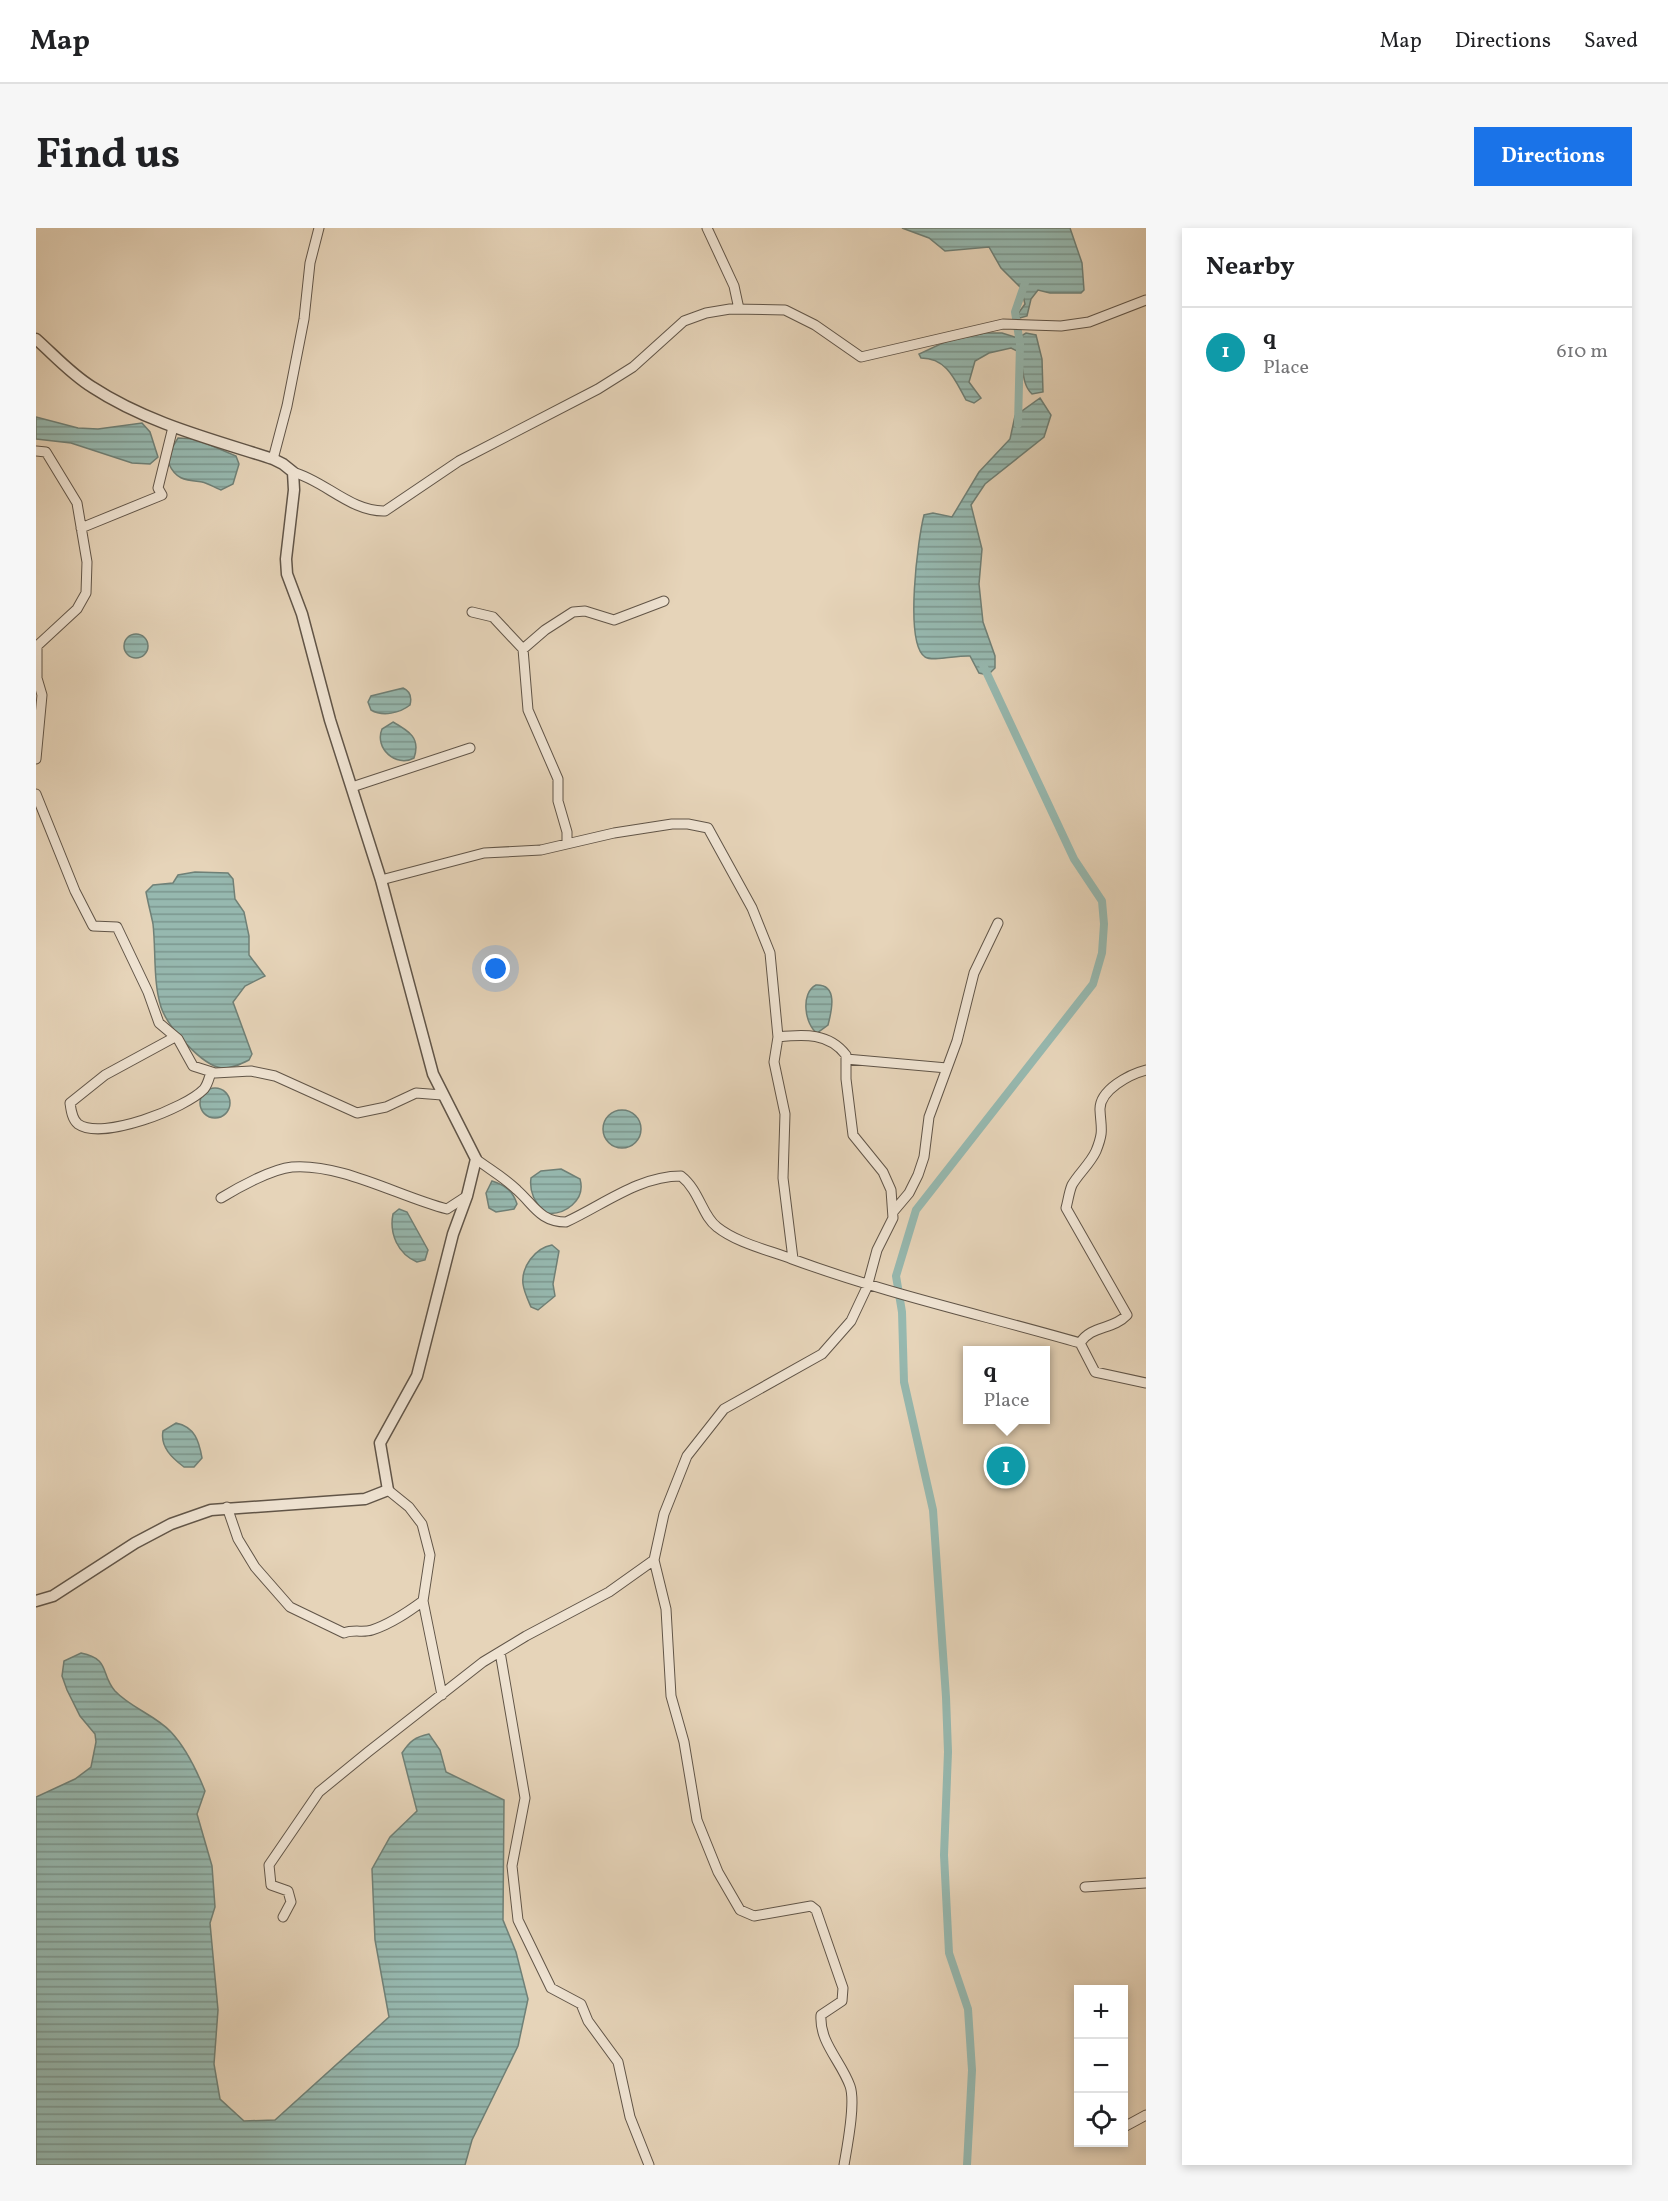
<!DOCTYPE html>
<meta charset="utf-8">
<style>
body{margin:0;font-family:Vollkorn,serif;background:#f6f6f6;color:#202124}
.controls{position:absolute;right:18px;bottom:18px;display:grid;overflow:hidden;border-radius:0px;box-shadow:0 3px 9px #0003}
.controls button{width:54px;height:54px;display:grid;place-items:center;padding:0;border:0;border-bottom:2px solid #e0e0e0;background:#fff;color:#202124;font:30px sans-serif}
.you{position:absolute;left:460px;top:741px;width:21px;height:21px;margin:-15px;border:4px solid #fff;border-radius:50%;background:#1a73e8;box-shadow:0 0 0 9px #1a73e833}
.badge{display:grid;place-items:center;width:39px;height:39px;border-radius:50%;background:#1a73e8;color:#fff;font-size:20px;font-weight:700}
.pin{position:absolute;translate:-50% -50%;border:3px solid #fff;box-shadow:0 2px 6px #0006}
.popup{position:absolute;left:927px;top:1118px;width:87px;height:78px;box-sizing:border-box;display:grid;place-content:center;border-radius:0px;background:#fff;filter:drop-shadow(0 2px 4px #0005);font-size:20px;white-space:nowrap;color:#757577}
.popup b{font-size:22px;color:#202124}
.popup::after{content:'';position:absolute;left:50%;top:100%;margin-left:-12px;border:12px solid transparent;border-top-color:#fff}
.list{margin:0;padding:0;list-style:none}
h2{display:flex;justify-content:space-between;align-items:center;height:78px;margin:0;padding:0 24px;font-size:26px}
h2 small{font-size:20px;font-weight:400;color:#757577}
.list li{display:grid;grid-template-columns:39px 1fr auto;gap:18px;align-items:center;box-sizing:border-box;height:90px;padding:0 24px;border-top:2px solid #e0e0e0}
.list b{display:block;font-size:22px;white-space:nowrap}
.list p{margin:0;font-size:20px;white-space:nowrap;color:#757577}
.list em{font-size:20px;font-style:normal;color:#757577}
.icon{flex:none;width:33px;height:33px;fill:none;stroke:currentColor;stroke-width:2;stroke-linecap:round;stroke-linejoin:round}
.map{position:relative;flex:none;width:1110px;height:1937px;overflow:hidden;border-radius:0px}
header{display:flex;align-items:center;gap:36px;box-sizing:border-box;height:84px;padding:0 30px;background:#fff;border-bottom:2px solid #e0e0e0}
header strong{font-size:28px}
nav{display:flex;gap:33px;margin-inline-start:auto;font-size:21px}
.intro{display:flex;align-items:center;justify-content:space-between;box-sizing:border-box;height:144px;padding:0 36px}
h1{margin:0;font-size:42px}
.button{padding:15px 27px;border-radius:0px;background:#1a73e8;color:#fff;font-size:21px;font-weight:700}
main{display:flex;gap:36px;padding:0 36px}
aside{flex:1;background:#fff;border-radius:0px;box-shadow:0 3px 9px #0003}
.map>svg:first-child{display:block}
.water{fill:url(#water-rules);stroke:#6f8077;stroke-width:1.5}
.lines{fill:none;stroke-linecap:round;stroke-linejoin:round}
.canal{stroke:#96b8af;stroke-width:8}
.minor-casing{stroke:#615548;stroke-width:11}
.tertiary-casing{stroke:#615548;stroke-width:13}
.minor{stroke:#efe3d2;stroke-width:9}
.tertiary{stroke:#efe3d2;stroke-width:10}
</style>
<header>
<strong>Map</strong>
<nav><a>Map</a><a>Directions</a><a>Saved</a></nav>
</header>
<div class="intro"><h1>Find us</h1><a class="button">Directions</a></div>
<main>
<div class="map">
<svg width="1110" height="1937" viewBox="0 0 1110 1937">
<defs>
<pattern id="water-rules" width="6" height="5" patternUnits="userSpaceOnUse" patternTransform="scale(1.5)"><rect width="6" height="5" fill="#96b8af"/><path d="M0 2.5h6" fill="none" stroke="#7b968e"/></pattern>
</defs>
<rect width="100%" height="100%" fill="#e6d4b9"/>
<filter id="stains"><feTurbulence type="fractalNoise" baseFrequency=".00333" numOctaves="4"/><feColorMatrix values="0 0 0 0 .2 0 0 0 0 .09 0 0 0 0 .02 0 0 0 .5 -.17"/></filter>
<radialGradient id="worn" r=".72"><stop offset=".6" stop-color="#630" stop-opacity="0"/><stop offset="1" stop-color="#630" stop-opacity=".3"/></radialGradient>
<path class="water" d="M 866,0 L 1034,0 L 1046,35 L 1048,62 L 1045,65 L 1014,65 L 1002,62 L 995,71 L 991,88 L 984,90 L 981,87 L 989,76 L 985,60 L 965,40 L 953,19 L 909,23 L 893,10 Z
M 949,105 L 966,105 L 982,110 L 990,105 L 1000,107 L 1006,131 L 1007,164 L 996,166 C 985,156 988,138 983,124 L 975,120 L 953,125 L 939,133 L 933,154 L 945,170 L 938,175 L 930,172 C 919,152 911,130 885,130 L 883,126 L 911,113 Z
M 1004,170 L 1015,187 L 1008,209 L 949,256 L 935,277 L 946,321 L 943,356 L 947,394 L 959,428 L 959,440 L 952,447 L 943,445 L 934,428 C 921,427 897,434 889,429 C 868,415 882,310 888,287 L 897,285 L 916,289 L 943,244 L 974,211 L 979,188 Z
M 0,189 L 42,200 L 62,201 L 106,195 L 114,204 L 122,229 L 114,236 L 96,235 L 35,215 L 0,211 Z
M 142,210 L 160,211 L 200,228 L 203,236 L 197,256 L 185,262 C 179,260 172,255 166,254 C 150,252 140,252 133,236 L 134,223 Z
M88 418a12 12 0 1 1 24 0a12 12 0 1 1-24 0Z
M 367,460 C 374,463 376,469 374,477 C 364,485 347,489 335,482 L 332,474 L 335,468 Z
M 357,494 C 373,503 385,510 378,530 C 360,540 338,520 346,501 Z
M 159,644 L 192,645 L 197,651 L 199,671 L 208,684 L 213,708 L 213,727 L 229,748 L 209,758 L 197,774 L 216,826 L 213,832 C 205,836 195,841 186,840 C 166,838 131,798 125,779 C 117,754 120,723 117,696 C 115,686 112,675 110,664 L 117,657 L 137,655 L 142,647 Z
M 780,757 C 802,756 796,782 792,797 L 781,805 C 769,797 764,765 780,757 Z
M164 875a15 15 0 1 1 30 0a15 15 0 1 1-30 0Z
M567 901a19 19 0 1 1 38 0a19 19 0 1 1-38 0Z
M 525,941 L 544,951 C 550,972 529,988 509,985 C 499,974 493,965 495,950 L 505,943 Z
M 456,953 C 469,957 477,963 481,976 L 478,981 L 460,984 L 453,980 L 450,965 Z
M 363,981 L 371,984 L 392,1022 L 389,1032 L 381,1034 C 362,1026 353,1006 357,986 Z
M 516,1017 L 523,1023 L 517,1056 L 519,1068 L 502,1082 L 495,1079 C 492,1072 488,1064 487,1056 C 485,1039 499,1020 516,1017 Z
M 140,1195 C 159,1199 163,1213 166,1230 L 158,1239 L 148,1239 C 136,1230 124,1219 127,1203 Z
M 45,1425 C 75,1431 64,1446 79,1463 C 95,1480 119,1487 135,1504 C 150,1520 161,1543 169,1563 L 161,1586 L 176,1638 L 179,1679 L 174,1695 L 182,1782 L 178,1836 L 184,1871 L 208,1893 L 239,1892 L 353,1789 L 339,1712 L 336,1641 L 354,1609 L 381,1583 L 366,1525 C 374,1513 379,1509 393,1506 L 404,1522 L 410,1544 L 468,1572 L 467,1692 L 480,1724 L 492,1771 L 482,1818 L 436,1912 L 429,1937 L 0,1937 L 0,1569 L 39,1551 L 55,1539 L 60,1514 L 59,1506 L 44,1488 L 31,1462 L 26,1448 L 28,1433 Z"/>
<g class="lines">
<path class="canal" d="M 982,196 L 984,116 L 979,84 L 989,55
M 931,1937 L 936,1842 L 932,1781 L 913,1725 L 908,1627 L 912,1524 L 910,1469 L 897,1282 L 868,1154 L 866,1084 L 860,1048 L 880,982 L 1057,756 L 1066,725 L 1068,696 L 1066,673 L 1038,631 L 947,437"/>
<defs>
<path id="minor" d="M 671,0 L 698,58 L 703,81
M 0,223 L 10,224 L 41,275 L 51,334 L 50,365 L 41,381 L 1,418 L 1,450 L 6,467 L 0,531
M 237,231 L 251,178 L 268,91 L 274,35 L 283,0
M 257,244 C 289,253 315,284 349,283 L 423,233 L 562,161 L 597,139 L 648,93 L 670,85 L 694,81 L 749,82 L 779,97 L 825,129 L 967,96 L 1025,98 L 1053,94 L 1110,72
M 45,300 L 126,267 L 122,260 L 137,199
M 436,384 L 457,389 L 487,421
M 316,559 L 434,520
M 0,566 L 39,663 L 57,698 L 81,699 L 112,764 L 123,795 L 142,811 L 157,838 L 179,845 L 215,843 L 239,848 L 321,885 L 350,879 L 380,865 L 406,867
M 531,615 L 531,604 L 522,573 L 522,551 L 492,482 L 487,421 L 509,402 L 537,384 L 549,383 L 578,392 L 628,373
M 139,809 L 69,847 L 34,875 C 35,882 36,891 42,896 C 66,913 150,880 168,861 C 172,856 173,850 175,844
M 742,809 L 738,834 L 749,886 L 747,950 L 757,1031
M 810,831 L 911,840
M 440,931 C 453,941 469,950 481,962 C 498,977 504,994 530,994 C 567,977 603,948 645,948 C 664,963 666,988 681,999 C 701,1015 732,1022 756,1031 C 851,1066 947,1087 1044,1115 L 1059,1144 L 1110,1155
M 185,970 C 203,959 236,941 256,939 C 305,935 364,969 411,981 L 431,968
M 857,984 L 873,965 L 882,947 L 888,929 L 893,889 L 921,813 L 938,745 L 962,695
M 1044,1115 C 1055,1097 1077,1102 1091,1087 L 1030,980 C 1032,973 1033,964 1036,957 C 1043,945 1054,936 1060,923 C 1068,903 1065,901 1064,882 C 1063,862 1094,846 1110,842
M 352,1262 L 373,1279 L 386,1296 L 394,1327 L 387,1373 L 406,1467
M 191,1279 L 202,1311 L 219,1339 L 254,1379 L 308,1405 C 318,1401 327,1405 336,1402 C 355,1396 372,1384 387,1373
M 618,1332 L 630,1381 L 635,1468 L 648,1514 L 661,1592 L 682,1644 L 704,1682 L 718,1688 L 775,1678 L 780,1682 L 807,1760 L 806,1773 L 785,1787 C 783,1814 805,1833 814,1858 C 820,1875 811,1919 808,1937
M 464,1424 L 489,1570 L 476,1638 L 482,1692 L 515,1760 L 545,1776 L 552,1793 L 582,1834 L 594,1889 L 613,1937
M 1049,1659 L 1110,1655
M 247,1689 L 255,1674 L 252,1663 L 235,1657 L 233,1637 L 283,1564 L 332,1524 L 447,1434 L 490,1408 L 573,1364 L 618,1332 L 628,1286 L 651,1228 L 688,1181 L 786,1126 L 815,1093 L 831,1059 L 841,1022 L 857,990 L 855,962 L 847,944 L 817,907 L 810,851 L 810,827 C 793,805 769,806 742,809 L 734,725 L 716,680 L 672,600 L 652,596 L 636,596 L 578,605 L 505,622 L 448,625 L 345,652
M 1088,1899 L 1110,1887"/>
<path id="tertiary" d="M 0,111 C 18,127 35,146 56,159 C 111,195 175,211 237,231 L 247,236 L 257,244 L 258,262 L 250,331 L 251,346 L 266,386 L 294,492 L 345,652 L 397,846 L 440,931 L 431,968 L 417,1006 L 381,1148 L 344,1215 L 352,1262 L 329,1271 L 175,1282 L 135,1296 L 99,1315 L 17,1368 L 0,1373"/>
</defs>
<use href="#minor" class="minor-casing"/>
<use href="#tertiary" class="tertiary-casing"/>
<use href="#minor" class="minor"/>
<use href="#tertiary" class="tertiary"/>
</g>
<rect width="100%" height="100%" filter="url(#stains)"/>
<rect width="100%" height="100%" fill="url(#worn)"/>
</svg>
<div class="controls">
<button>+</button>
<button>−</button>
<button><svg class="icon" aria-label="locate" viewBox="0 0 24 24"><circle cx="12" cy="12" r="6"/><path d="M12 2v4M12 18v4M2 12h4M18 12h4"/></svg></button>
</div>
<div class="you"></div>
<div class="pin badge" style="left:970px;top:1238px;background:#0f9aa8">1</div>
<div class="popup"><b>q</b>Place</div>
</div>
<aside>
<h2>Nearby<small></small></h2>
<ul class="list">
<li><span class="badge" style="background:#0f9aa8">1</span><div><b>q</b><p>Place</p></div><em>610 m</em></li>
</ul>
</aside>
</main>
